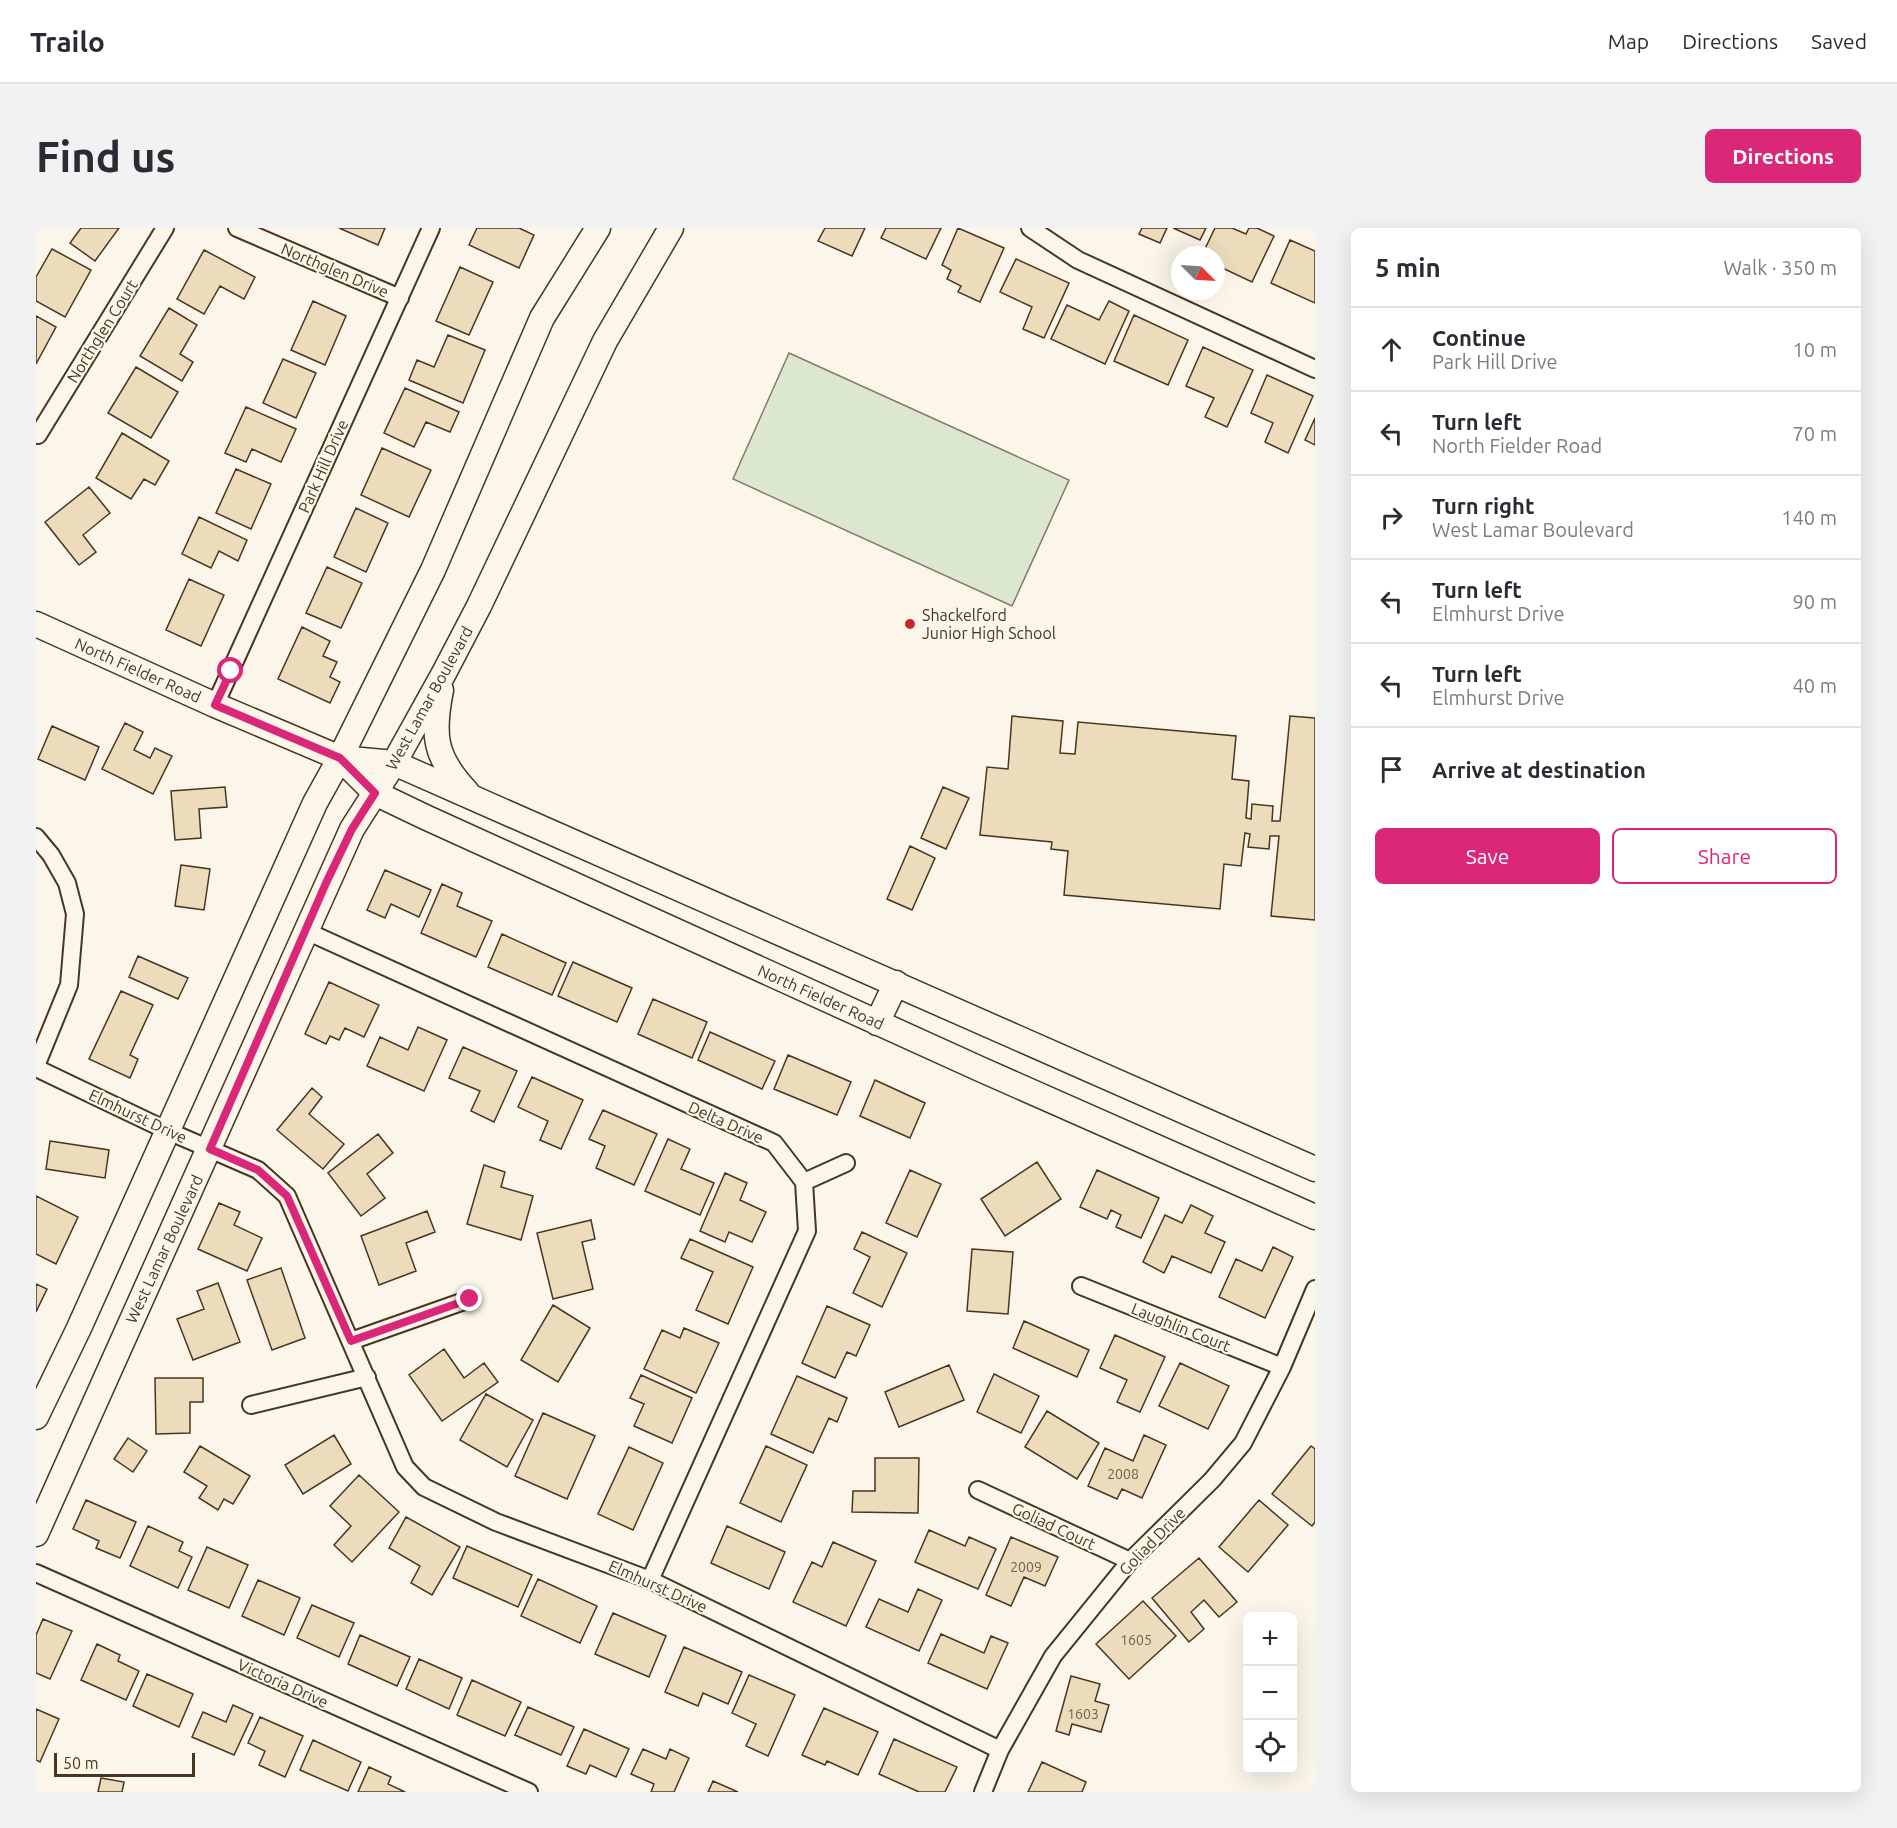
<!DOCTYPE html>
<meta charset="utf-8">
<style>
body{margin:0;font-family:Ubuntu,sans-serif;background:#f2f2f3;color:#2b2b33}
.controls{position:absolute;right:18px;bottom:18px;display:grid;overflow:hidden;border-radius:9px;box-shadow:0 6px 24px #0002}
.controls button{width:54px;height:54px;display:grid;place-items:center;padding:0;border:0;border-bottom:2px solid #e1e1e2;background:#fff;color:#2b2b33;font:30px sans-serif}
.compass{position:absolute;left:1135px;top:18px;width:54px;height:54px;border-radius:50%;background:#fff;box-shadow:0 6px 24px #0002;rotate:114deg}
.scale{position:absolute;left:18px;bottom:15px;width:141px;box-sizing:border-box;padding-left:6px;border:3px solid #4a3520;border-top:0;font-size:16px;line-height:21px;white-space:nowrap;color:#4a3520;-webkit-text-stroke:4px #fbf6e9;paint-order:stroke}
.stop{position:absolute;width:18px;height:18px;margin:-14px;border:4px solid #db2777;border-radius:50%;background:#fff}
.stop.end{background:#db2777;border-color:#fff;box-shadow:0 2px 6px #0008}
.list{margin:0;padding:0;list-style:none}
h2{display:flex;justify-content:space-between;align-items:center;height:78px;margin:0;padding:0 24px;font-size:26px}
h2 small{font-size:20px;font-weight:400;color:#7c7c81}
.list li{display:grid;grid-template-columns:39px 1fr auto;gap:18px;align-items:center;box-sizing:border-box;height:84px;padding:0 24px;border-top:2px solid #e1e1e2}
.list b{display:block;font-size:22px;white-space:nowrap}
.list p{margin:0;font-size:20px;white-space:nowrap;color:#7c7c81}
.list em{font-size:20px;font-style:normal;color:#7c7c81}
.actions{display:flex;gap:12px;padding:18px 24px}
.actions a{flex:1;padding:14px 0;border:2px solid #db2777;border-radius:9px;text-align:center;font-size:21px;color:#db2777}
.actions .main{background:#db2777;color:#fff}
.icon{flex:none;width:33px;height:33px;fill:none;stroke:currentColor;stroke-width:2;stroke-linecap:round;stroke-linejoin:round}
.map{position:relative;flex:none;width:1279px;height:1564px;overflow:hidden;border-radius:9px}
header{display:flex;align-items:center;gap:36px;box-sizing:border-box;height:84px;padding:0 30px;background:#fff;border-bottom:2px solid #e1e1e2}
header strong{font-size:28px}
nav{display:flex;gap:33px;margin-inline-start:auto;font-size:21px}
.intro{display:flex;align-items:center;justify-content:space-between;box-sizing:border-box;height:144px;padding:0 36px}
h1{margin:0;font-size:42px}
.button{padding:15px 27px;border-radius:9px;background:#db2777;color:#fff;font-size:21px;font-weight:700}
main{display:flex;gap:36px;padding:0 36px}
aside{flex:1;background:#fff;border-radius:9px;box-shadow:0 6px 24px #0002}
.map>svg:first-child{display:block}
.green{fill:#dce7d0;stroke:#887966;stroke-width:1.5}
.building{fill:#ecdcbc;stroke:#4a3520;stroke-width:1.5}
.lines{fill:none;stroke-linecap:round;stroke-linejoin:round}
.minor-casing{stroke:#4a3520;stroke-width:20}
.secondary-casing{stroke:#4a3520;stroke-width:27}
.minor{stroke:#fbf6e9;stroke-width:16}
.secondary{stroke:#fbf6e9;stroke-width:24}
.route{stroke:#db2777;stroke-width:8}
.poi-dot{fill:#c62828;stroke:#fbf6e9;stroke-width:2}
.labels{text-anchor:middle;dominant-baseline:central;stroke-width:4.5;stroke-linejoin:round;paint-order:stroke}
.number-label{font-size:14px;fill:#725f47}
.street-label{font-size:16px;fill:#4a3520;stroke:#fbf6e9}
.poi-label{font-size:16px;fill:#4a3520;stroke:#fbf6e9;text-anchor:start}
</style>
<header>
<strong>Trailo</strong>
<nav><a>Map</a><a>Directions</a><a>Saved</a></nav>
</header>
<div class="intro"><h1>Find us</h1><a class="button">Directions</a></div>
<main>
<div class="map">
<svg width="1279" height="1564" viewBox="0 0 1279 1564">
<rect width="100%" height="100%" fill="#fbf6e9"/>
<path class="green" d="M 753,125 L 1033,252 L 976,378 L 697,251 Z"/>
<path class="building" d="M 45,0 L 83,0 L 59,33 L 34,15 Z
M 303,0 L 349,0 L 342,17 Z
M 441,0 L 483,0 L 498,7 L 483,40 L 433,17 Z
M 789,0 L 829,0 L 816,28 L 782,13 Z
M 850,0 L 905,0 L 890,31 L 845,10 Z
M 922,0 L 968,20 L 944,74 L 922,64 L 925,58 L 911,51 L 915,42 L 906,37 Z
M 1106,0 L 1131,0 L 1124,15 L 1103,6 Z
M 1137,0 L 1170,0 L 1164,12 Z
M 1179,0 L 1196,0 L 1210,6 L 1213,0 L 1221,0 L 1238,8 L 1216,54 L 1180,37 L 1180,27 L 1166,27 Z
M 1254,12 L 1279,23 L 1279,75 L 1235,55 Z
M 16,21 L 55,42 L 29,89 L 0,73 L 0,49 Z
M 168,22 L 219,49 L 208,71 L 184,58 L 168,86 L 141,71 Z
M 980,31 L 1033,55 L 1008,110 L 987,101 L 996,79 L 964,64 Z
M 424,39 L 457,54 L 433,107 L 400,93 Z
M 277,73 L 310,88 L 289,137 L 255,122 Z
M 1073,73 L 1093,83 L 1069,136 L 1015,111 L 1031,77 L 1063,92 Z
M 133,80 L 161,97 L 144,126 L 157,134 L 146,153 L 104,128 Z
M 1098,87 L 1152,112 L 1132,157 L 1078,133 Z
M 0,88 L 20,99 L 0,136 Z
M 412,107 L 449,122 L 427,175 L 373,152 L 381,132 L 398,139 Z
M 1167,119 L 1217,142 L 1191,199 L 1169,189 L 1178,170 L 1150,158 Z
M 247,131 L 280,145 L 260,190 L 227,175 Z
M 100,139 L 142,164 L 115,210 L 72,185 Z
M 1231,147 L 1277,168 L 1252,225 L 1229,214 L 1237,195 L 1215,185 Z
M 369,160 L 423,184 L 414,204 L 390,194 L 378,219 L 348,205 Z
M 210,179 L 260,201 L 245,234 L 216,221 L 210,234 L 189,225 Z
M 1279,190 L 1279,217 L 1269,212 Z
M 86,205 L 133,233 L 119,257 L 108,251 L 95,271 L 60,250 Z
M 346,220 L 395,242 L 373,289 L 325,267 Z
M 200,241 L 235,256 L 215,301 L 180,285 Z
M 53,259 L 74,285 L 47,307 L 60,324 L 43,337 L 9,294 Z
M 320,280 L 352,295 L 330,344 L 298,329 Z
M 163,289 L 211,312 L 202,333 L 183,323 L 175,340 L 146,326 Z
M 291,339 L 326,355 L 305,400 L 270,385 Z
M 153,351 L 188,367 L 165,418 L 130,402 Z
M 266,399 L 294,413 L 287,428 L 301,434 L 294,449 L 304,454 L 294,475 L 242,451 Z
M 976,488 L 1027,493 L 1024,525 L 1039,526 L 1042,494 L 1200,508 L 1196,551 L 1213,553 L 1210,590 L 1215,591 L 1216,576 L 1237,578 L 1236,593 L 1244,593 L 1254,488 L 1279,490 L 1279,692 L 1235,688 L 1243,608 L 1234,608 L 1233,621 L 1212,619 L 1214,606 L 1209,605 L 1205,638 L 1188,636 L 1184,681 L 1028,667 L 1032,623 L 1015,621 L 1016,614 L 944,607 L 951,539 L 972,541 Z
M 89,495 L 107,504 L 98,522 L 114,530 L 119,520 L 136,528 L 117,566 L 66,541 Z
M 16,498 L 63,519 L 49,552 L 2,531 Z
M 189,559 L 191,579 L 163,581 L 165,610 L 139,612 L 135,563 Z
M 907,559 L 933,570 L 910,621 L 885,610 Z
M 874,618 L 899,630 L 876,682 L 851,671 Z
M 145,637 L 174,641 L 168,682 L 139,678 Z
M 349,642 L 395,662 L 383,689 L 355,676 L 349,690 L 331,682 Z
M 406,656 L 426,665 L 421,678 L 456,693 L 440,729 L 385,705 Z
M 466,706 L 530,735 L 516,767 L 452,739 Z
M 102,728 L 152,750 L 142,771 L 93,749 Z
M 537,734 L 596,760 L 581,794 L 522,768 Z
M 293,754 L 343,777 L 328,809 L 309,800 L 303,812 L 294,808 L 290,816 L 269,806 Z
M 85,763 L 117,777 L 94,827 L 102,831 L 94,850 L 53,831 Z
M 617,771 L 671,794 L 656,830 L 602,806 Z
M 382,799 L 411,812 L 388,863 L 331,838 L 344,809 L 372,822 Z
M 674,804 L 739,833 L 726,861 L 662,832 Z
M 427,819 L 481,843 L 458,894 L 435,883 L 444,863 L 413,850 Z
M 752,827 L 815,854 L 801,887 L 738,861 Z
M 496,849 L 547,872 L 525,921 L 504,912 L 512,893 L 482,879 Z
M 839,852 L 889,875 L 874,910 L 824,888 Z
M 276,860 L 286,869 L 273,886 L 308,916 L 287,941 L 241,902 Z
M 567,882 L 621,906 L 598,957 L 560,940 L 569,918 L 553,911 Z
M 342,906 L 357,925 L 331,946 L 349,970 L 325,988 L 292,945 Z
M 632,911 L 654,921 L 645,941 L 678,955 L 664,987 L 609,963 Z
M 14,913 L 73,922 L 69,950 L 10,941 Z
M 1001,934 L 1025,971 L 969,1008 L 945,971 Z
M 448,937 L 469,944 L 465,959 L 497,968 L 485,1012 L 431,996 Z
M 874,942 L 905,956 L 881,1009 L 850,995 Z
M 1061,942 L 1123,970 L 1105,1010 L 1080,999 L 1085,987 L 1075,982 L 1071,991 L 1044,979 Z
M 689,945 L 711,955 L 704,972 L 730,984 L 716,1014 L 693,1004 L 689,1014 L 664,1003 Z
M 0,968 L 42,989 L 20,1036 L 0,1026 Z
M 183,975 L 204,984 L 198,997 L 226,1010 L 211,1043 L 162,1021 Z
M 1155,977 L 1177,988 L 1169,1005 L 1189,1014 L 1175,1045 L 1136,1028 L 1128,1045 L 1107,1034 L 1129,987 L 1146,995 Z
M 391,983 L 399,1004 L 370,1015 L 380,1043 L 343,1057 L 325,1008 Z
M 555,992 L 559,1011 L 546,1014 L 557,1061 L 517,1071 L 501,1005 Z
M 826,1004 L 871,1025 L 846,1079 L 817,1065 L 834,1029 L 818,1021 Z
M 654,1011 L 717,1039 L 692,1096 L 660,1082 L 677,1044 L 645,1030 Z
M 1237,1019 L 1257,1029 L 1229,1090 L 1183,1069 L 1200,1031 L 1226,1043 Z
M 936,1021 L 977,1024 L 972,1086 L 931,1083 Z
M 245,1040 L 269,1110 L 236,1122 L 211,1052 Z
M 182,1055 L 204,1114 L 157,1132 L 141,1091 L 168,1081 L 161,1063 Z
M 0,1056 L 11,1061 L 0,1084 Z
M 517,1077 L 554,1100 L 522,1154 L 485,1132 Z
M 791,1078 L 834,1097 L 820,1128 L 811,1124 L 799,1150 L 766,1135 Z
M 988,1093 L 1053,1122 L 1041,1149 L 977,1120 Z
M 648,1100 L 683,1115 L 660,1165 L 608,1141 L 626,1102 L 644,1110 Z
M 1079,1107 L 1129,1129 L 1104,1184 L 1081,1174 L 1091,1152 L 1064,1140 Z
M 408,1121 L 428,1150 L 448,1135 L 462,1154 L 406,1193 L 373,1147 Z
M 1144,1135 L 1193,1158 L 1172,1201 L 1123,1178 Z
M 913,1137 L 928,1172 L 863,1199 L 849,1164 Z
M 958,1146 L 1003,1168 L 985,1205 L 941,1184 Z
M 605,1147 L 656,1170 L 636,1215 L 598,1198 L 608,1176 L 594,1170 Z
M 761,1148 L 811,1170 L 801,1194 L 793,1190 L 777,1225 L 735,1206 Z
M 119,1150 L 167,1150 L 167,1174 L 154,1174 L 154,1205 L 120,1206 Z
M 450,1166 L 497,1192 L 471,1239 L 424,1212 Z
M 1011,1183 L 1063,1215 L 1041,1251 L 989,1219 Z
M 507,1185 L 559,1208 L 531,1271 L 479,1248 Z
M 298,1207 L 315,1236 L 267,1266 L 249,1237 Z
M 1108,1207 L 1130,1217 L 1106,1270 L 1086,1261 L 1081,1271 L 1052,1258 L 1069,1220 L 1097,1233 Z
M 92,1210 L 111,1223 L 97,1244 L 78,1231 Z
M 164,1218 L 214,1248 L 197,1276 L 188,1271 L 182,1282 L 163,1270 L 171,1258 L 148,1244 Z
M 730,1218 L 771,1237 L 745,1294 L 704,1275 Z
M 1275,1218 L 1279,1221 L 1279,1294 L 1276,1298 L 1236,1266 Z
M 593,1219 L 627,1235 L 597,1302 L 562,1286 Z
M 839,1230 L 883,1230 L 882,1285 L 816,1284 L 817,1263 L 839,1263 Z
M 323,1247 L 363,1284 L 316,1334 L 298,1317 L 315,1298 L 294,1278 Z
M 50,1272 L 100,1294 L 84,1330 L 60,1320 L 63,1313 L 37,1301 Z
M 1223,1272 L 1252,1297 L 1212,1344 L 1183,1319 Z
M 370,1289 L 424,1319 L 396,1367 L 375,1355 L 384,1338 L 353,1320 Z
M 112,1298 L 147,1314 L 143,1323 L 156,1329 L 142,1360 L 94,1338 Z
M 691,1298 L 749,1324 L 733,1361 L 675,1335 Z
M 893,1302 L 929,1318 L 933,1309 L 960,1321 L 942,1361 L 879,1334 Z
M 975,1309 L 1022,1329 L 1009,1358 L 988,1349 L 975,1378 L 950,1367 Z
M 797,1314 L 840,1333 L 810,1398 L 757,1374 L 776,1334 L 786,1339 Z
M 431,1318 L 496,1347 L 482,1379 L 417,1350 Z
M 171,1319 L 212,1337 L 193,1380 L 152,1362 Z
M 1163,1330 L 1201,1374 L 1183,1389 L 1168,1372 L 1155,1384 L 1168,1401 L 1153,1414 L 1116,1370 Z
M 502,1351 L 561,1378 L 544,1415 L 485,1388 Z
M 222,1352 L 264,1370 L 248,1407 L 206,1388 Z
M 882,1361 L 906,1372 L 883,1423 L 830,1399 L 843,1371 L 872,1384 Z
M 1107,1373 L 1140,1408 L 1093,1451 L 1060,1416 Z
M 276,1377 L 318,1395 L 303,1429 L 261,1410 Z
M 577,1385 L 630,1408 L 613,1449 L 559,1426 Z
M 7,1391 L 36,1403 L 14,1451 L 0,1445 L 0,1407 Z
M 905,1406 L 948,1425 L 955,1408 L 972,1415 L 951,1461 L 892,1435 Z
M 324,1407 L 374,1429 L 361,1458 L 312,1436 Z
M 61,1416 L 84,1427 L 82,1433 L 103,1443 L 90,1472 L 45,1452 Z
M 648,1419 L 706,1444 L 692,1476 L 667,1465 L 662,1478 L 629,1464 Z
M 383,1431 L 426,1450 L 413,1481 L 370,1461 Z
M 111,1446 L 157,1466 L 143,1499 L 97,1478 Z
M 713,1447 L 759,1467 L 732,1528 L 710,1518 L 720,1496 L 696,1485 Z
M 1035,1448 L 1064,1456 L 1059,1473 L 1073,1477 L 1065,1504 L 1036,1496 L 1033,1507 L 1020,1503 Z
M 436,1452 L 485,1474 L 469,1508 L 421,1487 Z
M 197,1477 L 217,1486 L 198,1527 L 156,1509 L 167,1484 L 190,1494 Z
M 492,1479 L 538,1499 L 525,1527 L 479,1507 Z
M 788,1480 L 842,1504 L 822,1547 L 791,1533 L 789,1537 L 766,1527 Z
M 0,1481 L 23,1491 L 4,1534 L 0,1532 Z
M 224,1489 L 267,1508 L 249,1549 L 223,1537 L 229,1523 L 212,1515 Z
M 548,1501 L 593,1521 L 580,1549 L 554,1537 L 550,1546 L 531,1538 Z
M 858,1511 L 921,1539 L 909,1564 L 883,1564 L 843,1546 Z
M 277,1512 L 325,1534 L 312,1563 L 264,1542 Z
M 607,1521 L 630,1531 L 634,1521 L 653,1530 L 638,1564 L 615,1564 L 618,1556 L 595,1546 Z
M 1006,1534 L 1050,1554 L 1046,1564 L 992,1564 Z
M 333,1539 L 355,1549 L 352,1556 L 369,1564 L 322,1564 Z
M 65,1550 L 88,1554 L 86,1564 L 62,1564 Z
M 677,1553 L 702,1564 L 672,1564 Z"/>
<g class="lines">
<defs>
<path id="minor" d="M 201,0 L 364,70
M 994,0 L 1042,32 L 1279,141
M 2,207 L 129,0
M 179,477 L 395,0
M 0,609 L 15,627 L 31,655 L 39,686 L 33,757 L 0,838
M 270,703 L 738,915 L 768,954 L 771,1003 L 614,1352
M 0,840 L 132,903 L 222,942 L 251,968 L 369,1239 L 388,1259 L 460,1294 L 614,1352 L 964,1522
M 768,954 L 810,935
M 1045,1058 L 1246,1139
M 315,1113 L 434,1071
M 215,1177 L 331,1149
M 942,1262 L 1094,1333
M 0,1345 L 493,1564
M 947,1564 L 964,1522 L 1017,1428 L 1094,1333 L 1176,1252 L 1207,1215 L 1246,1139 L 1279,1061"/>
<path id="secondary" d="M 0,396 L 179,477 L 304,530 L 358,535 L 1279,941
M 405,462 C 396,507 398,529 431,564
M 304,530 L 339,565 L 389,589 L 944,841 L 1279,989
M 841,795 L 860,755
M 0,1189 L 43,1100 L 279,575 L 304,530 L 397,342 L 506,90 L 562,0
M 0,1306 L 316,601 L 358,535 L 408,445 L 443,378 L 569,113 L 635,0"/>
</defs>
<use href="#minor" class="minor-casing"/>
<use href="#secondary" class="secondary-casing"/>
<use href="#minor" class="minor"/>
<use href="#secondary" class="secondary"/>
</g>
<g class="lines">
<path class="route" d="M 195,443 L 179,477 L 304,530 L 339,565 L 316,601 L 290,655 L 174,921 L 222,942 L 251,968 L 315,1113 L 434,1071"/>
</g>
<circle class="poi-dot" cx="874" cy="396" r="6"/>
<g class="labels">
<g class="number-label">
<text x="1087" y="1246">2008</text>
<text x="990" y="1339">2009</text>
<text x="1100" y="1412">1605</text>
<text x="1047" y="1486">1603</text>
</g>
<g class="street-label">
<text transform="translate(299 42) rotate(23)">Northglen Drive</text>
<text transform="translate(66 103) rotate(-58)">Northglen Court</text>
<text transform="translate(287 238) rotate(-66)">Park Hill Drive</text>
<text transform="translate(102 442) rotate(24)">North Fielder Road</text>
<text transform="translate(393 470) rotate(-61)">West Lamar Boulevard</text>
<text transform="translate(785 769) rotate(24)">North Fielder Road</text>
<text transform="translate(102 888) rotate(25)">Elmhurst Drive</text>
<text transform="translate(690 894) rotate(24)">Delta Drive</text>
<text transform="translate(128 1021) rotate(-65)">West Lamar Boulevard</text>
<text transform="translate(1145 1099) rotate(22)">Laughlin Court</text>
<text transform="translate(1018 1298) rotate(25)">Goliad Court</text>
<text transform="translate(1116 1313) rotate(-46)">Goliad Drive</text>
<text transform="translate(622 1358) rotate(24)">Elmhurst Drive</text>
<text transform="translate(247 1455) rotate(24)">Victoria Drive</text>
</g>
<g class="poi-label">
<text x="886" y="387">Shackelford<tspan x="886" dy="18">Junior High School</tspan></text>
</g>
</g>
</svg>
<div class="controls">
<button>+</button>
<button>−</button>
<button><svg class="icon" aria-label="locate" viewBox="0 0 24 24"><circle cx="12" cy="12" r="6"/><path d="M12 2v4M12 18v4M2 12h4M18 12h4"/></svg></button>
</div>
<svg class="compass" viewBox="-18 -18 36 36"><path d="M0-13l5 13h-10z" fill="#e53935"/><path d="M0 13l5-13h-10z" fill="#7c7c81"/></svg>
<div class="scale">50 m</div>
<div class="stop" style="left:195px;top:443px"></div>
<div class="stop end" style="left:434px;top:1071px"></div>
</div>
<aside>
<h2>5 min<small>Walk · 350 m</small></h2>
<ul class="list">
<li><svg class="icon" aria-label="ahead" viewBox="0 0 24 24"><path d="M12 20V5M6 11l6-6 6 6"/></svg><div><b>Continue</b><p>Park Hill Drive</p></div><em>10 m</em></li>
<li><svg class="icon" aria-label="left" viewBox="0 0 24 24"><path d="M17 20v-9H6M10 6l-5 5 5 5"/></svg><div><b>Turn left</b><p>North Fielder Road</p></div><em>70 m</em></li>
<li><svg class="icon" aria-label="right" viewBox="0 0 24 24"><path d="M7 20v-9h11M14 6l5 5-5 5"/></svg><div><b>Turn right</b><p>West Lamar Boulevard</p></div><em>140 m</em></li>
<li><svg class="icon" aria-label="left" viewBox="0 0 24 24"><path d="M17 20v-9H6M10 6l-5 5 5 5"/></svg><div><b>Turn left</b><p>Elmhurst Drive</p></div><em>90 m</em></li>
<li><svg class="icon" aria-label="left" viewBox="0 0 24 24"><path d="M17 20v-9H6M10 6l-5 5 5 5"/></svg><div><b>Turn left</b><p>Elmhurst Drive</p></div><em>40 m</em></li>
<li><svg class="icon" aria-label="arrive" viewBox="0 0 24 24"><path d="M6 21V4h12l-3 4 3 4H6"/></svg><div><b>Arrive at destination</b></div></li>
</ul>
<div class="actions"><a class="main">Save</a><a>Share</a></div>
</aside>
</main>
